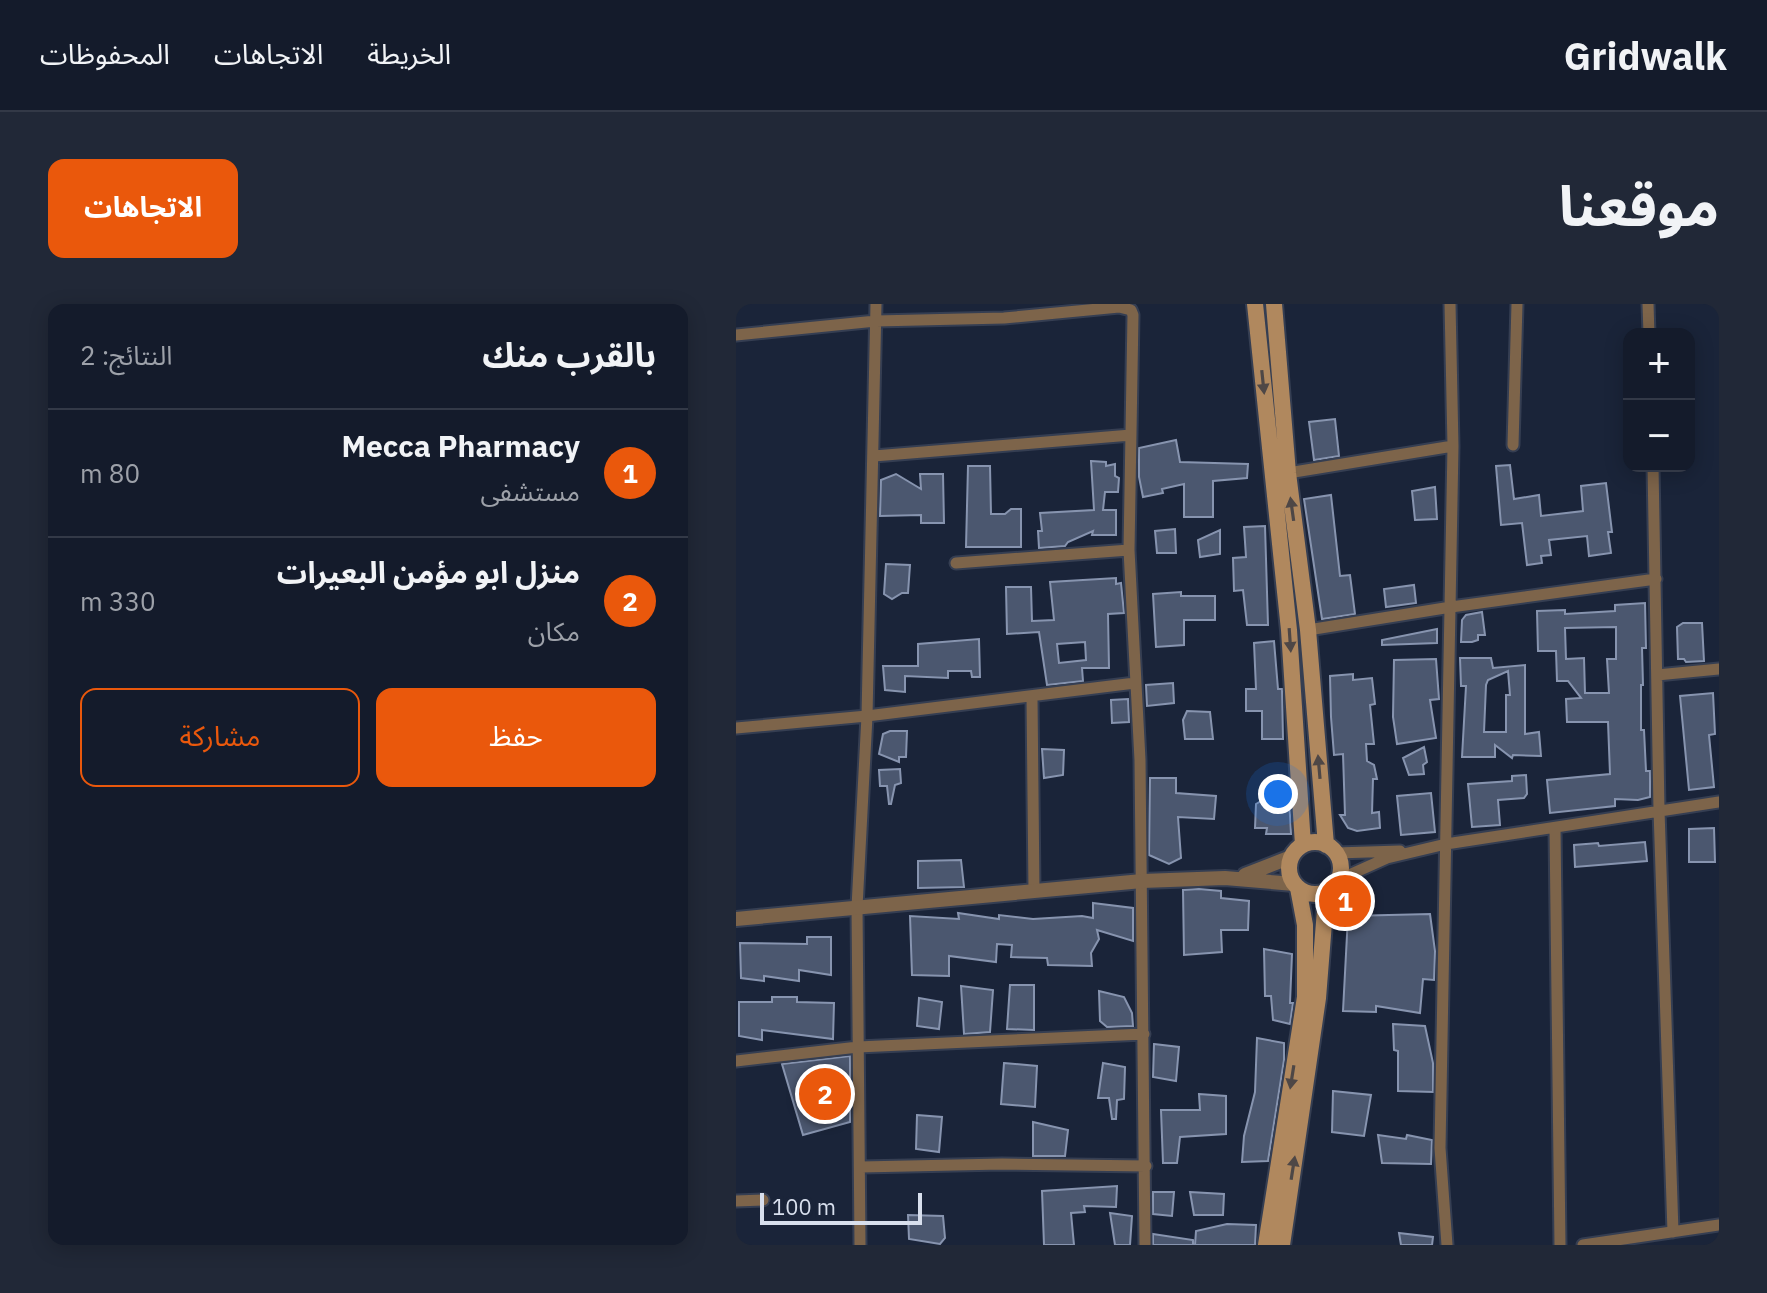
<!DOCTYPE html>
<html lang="ar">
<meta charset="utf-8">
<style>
body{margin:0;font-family:"IBM Plex Sans","Noto Sans Arabic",sans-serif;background:#212837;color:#f1f3f6;direction:rtl}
.controls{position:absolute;right:24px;top:24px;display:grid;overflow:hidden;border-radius:16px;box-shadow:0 4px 20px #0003}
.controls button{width:72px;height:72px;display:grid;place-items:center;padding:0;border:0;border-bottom:2px solid #333947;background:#141b2b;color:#f1f3f6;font:40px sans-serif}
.scale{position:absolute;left:24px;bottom:20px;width:162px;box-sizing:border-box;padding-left:8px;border:4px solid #d8dfed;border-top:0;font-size:22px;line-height:28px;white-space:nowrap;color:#d8dfed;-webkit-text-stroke:6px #1a2439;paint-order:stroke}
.you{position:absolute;left:542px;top:490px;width:28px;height:28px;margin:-20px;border:6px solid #fff;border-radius:50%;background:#1a73e8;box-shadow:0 0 0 12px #1a73e833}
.badge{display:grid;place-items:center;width:52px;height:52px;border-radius:50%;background:#ea580c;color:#fff;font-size:26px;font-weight:700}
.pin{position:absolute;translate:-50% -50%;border:4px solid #fff;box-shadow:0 2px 8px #0006}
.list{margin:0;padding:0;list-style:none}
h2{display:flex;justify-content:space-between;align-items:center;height:104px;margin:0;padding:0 32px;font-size:34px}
h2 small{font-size:26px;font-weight:400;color:#9da1a9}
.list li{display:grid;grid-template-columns:52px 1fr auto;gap:24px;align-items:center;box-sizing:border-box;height:128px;padding:0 32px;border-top:2px solid #333947}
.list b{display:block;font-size:30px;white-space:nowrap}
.list p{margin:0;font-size:26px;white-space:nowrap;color:#9da1a9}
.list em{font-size:26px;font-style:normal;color:#9da1a9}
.actions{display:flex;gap:16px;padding:24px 32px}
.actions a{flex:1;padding:18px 0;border:2px solid #ea580c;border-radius:16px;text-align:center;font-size:28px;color:#ea580c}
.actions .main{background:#ea580c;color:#fff}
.map{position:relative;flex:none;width:983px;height:941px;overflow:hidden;direction:ltr;border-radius:16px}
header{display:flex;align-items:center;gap:48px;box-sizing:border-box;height:112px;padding:0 40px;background:#141b2b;border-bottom:2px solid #333947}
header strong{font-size:38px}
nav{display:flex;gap:44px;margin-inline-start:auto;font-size:28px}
.intro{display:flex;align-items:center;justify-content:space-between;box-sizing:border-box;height:192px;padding:0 48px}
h1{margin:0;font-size:56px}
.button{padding:20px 36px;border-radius:16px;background:#ea580c;color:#fff;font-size:28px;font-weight:700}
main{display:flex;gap:48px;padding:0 48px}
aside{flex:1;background:#141b2b;border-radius:16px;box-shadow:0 4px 20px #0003}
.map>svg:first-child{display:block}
.building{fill:#4b576f;stroke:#8794af;stroke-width:2;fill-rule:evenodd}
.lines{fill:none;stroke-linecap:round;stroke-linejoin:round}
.minor-casing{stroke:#353e52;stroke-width:15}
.tertiary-casing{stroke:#353e52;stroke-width:18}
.secondary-casing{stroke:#353e52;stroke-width:20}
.minor{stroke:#7d644a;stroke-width:11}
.tertiary{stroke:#7d644a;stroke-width:14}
.secondary{stroke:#b0885e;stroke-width:16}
.oneway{fill:#4e4746}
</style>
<header>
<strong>Gridwalk</strong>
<nav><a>الخريطة</a><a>الاتجاهات</a><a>المحفوظات</a></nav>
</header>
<div class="intro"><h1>موقعنا</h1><a class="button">الاتجاهات</a></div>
<main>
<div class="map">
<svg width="983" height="941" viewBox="0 0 983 941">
<rect width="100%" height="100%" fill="#1a2439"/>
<path class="building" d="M 599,115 L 603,152 L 578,156 L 573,118 Z
M 440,136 L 444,158 L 512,160 L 511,174 L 477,177 L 477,213 L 448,213 L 448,180 L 426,185 L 427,189 L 407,193 L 403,173 L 403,144 Z
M 355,157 L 370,158 L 370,162 L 379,160 L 379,172 L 383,174 L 382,188 L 369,188 L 367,206 L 380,206 L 380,231 L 356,231 L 357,227 L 332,238 L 329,242 L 303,244 L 302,227 L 306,227 L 304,209 L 358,206 Z
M 774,161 L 778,195 L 803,191 L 805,212 L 847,207 L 845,182 L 870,179 L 876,228 L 872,228 L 875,249 L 853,252 L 851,232 L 813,236 L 815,251 L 805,252 L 806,259 L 791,261 L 786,219 L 765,221 L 760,162 Z
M 232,162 L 254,162 L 255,210 L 269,210 L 275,205 L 285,205 L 285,243 L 230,243 Z
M 160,170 L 185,185 L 184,170 L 207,170 L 208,219 L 185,219 L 185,211 L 144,212 L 145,176 Z
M 699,183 L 701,215 L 679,216 L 676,187 Z
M 595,191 L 604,272 L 614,271 L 619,310 L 586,315 L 568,195 Z
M 529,222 L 532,321 L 511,321 L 507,286 L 498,287 L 497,254 L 510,253 L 508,223 Z
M 439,225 L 440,249 L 421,249 L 419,227 Z
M 484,226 L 484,250 L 464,253 L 462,236 Z
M 150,260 L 174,261 L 172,289 L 166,289 L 156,295 L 148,290 Z
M 380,274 L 380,280 L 385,279 L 388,309 L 372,310 L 373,364 L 346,364 L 347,377 L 311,381 L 303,328 L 271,330 L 270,283 L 295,283 L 296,317 L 318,316 L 314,278 ZM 349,338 L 350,356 L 323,359 L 321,340 Z
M 678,281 L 680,299 L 650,303 L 648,285 Z
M 445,288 L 445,292 L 479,292 L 479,316 L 448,316 L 448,341 L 420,343 L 417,290 Z
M 909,299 L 910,344 L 906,344 L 907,381 L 905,381 L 905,426 L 908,426 L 910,467 L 914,467 L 914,493 L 902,496 L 879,495 L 879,502 L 814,509 L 811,476 L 874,470 L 872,418 L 831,418 L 830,395 L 845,394 L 832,377 L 821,377 L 820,347 L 802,347 L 801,307 L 829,306 L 829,310 L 879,307 L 879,301 ZM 880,323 L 880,355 L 871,355 L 873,389 L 849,389 L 848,354 L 830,355 L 829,324 Z
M 746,308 L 749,331 L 742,331 L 742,336 L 736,338 L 725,338 L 726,316 L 730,311 Z
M 947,319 L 966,319 L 968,357 L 950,358 L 948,355 L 942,355 L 941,323 Z
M 701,325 L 701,339 L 646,341 L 646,336 Z
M 243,335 L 244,373 L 236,373 L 235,367 L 212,367 L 212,374 L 169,372 L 169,388 L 149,386 L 147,362 L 182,362 L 182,340 Z
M 538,337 L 542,385 L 546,385 L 547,435 L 526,435 L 526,407 L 510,407 L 510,385 L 520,385 L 518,339 Z
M 724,354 L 755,354 L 757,364 L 789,361 L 789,430 L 803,428 L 805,452 L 777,451 L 776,454 L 759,441 L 759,453 L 726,453 L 730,382 L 725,382 ZM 772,367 L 774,391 L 770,391 L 770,428 L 748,428 L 750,381 L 752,376 Z
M 700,355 L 703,395 L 694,396 L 700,434 L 661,440 L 657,413 L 658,356 Z
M 617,370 L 617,376 L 636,374 L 639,400 L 634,401 L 638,440 L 630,440 L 631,457 L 638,461 L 641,475 L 637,475 L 636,509 L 643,508 L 644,524 L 621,527 L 612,524 L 604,511 L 609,511 L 607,450 L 598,451 L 595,413 L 594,372 Z
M 437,379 L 438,399 L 411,402 L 410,381 Z
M 977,389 L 979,430 L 973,431 L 978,483 L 953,486 L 944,392 Z
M 392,395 L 393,418 L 376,419 L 375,396 Z
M 451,407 L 474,408 L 477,435 L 449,435 L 447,416 Z
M 154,427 L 171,427 L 170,453 L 163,453 L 163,458 L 143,450 L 147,430 Z
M 688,443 L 691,458 L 687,461 L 688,470 L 673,471 L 667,454 Z
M 306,445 L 328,446 L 327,471 L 308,474 Z
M 164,465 L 165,479 L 159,481 L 155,500 L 153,500 L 151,482 L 144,482 L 143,466 Z
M 790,471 L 791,490 L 788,494 L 762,496 L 764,521 L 736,523 L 732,480 L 776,477 L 776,472 Z
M 414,474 L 440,474 L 440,489 L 480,492 L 478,515 L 442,513 L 445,554 L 433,560 L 413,551 Z
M 695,489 L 699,528 L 665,531 L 661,492 Z
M 532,493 L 553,494 L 555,530 L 530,530 L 531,524 L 519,524 L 520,500 Z
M 978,524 L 979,558 L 953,558 L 953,525 Z
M 909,538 L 911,557 L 839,563 L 838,541 L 862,539 L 863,542 Z
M 225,556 L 228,583 L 182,584 L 182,557 Z
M 463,585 L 485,587 L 485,594 L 513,597 L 512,626 L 485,626 L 486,648 L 448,651 L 447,586 Z
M 357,599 L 397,604 L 397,637 L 361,626 L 363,635 L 355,649 L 356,662 L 312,661 L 311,654 L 275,653 L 276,641 L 261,640 L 260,658 L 213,652 L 213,672 L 176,671 L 174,612 L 223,615 L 222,609 L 263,615 L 263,611 L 297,615 L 346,612 L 357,614 Z
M 694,610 L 699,647 L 698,676 L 687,675 L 684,709 L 640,702 L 640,708 L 607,707 L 612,612 Z
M 71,633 L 95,633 L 95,671 L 63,666 L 63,677 L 28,672 L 28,677 L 5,674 L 4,639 L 71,640 Z
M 528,645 L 556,650 L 554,699 L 557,699 L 554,720 L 537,716 L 535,692 L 529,692 Z
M 274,681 L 298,681 L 298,726 L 271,725 Z
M 225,682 L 257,686 L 254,728 L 228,730 Z
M 363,687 L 388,693 L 396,709 L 397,722 L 371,723 L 364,717 Z
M 36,693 L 61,693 L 61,698 L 98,699 L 97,735 L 26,726 L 26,736 L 3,732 L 3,698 L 36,698 Z
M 183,694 L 206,698 L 203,725 L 181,722 Z
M 657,720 L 689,722 L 697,759 L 697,788 L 662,787 L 662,747 L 658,746 Z
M 521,734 L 548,739 L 548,756 L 532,857 L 506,858 L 508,832 L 519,788 Z
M 418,740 L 443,743 L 440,777 L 417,773 Z
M 114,752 L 114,818 L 67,831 L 46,760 Z
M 268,759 L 301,762 L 299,803 L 265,800 Z
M 367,759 L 389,763 L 388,795 L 381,796 L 380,815 L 376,815 L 373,794 L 362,794 Z
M 597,787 L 635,791 L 628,832 L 596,828 Z
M 463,790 L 490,792 L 490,830 L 444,833 L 441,859 L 427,859 L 425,806 L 464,806 Z
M 181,811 L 206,813 L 203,848 L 180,845 Z
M 297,818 L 332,826 L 329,852 L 297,852 Z
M 642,831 L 670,835 L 671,831 L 696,836 L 695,860 L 646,859 Z
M 381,882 L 380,903 L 348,902 L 349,908 L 335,909 L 338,941 L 308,941 L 306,887 Z
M 417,888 L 438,888 L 436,912 L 417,910 Z
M 454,888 L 488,890 L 487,911 L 458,911 Z
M 374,909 L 396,912 L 394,941 L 379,941 Z
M 172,911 L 207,912 L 209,934 L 204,940 L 173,935 Z
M 491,920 L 520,921 L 519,941 L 459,941 L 460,927 Z
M 663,929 L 697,933 L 696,941 L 665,941 Z
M 417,930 L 457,936 L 457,941 L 417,941 Z"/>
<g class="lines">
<defs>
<path id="minor" d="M 912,0 L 913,30
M 0,31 L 140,17 L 268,14 L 383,3 L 395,6 L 397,11 L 393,246 L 404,456 L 409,941
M 777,141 L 781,0
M 138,152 L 395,131
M 917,162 L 923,506 L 937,928
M 552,169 L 717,142
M 220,259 L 393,246
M 572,326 L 715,303 L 920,275
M 921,371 L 983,365
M 296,393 L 298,587
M 0,424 L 131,412 L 399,379
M 819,524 L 824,941
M 600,549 L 664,547
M 602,576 L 651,554 L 710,540 L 983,498
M 0,757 L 122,743 L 408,730
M 125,863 L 266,860 L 410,862
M 0,897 L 27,896
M 124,941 L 121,603 L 131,412 L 140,0
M 711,941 L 704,844 L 717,142 L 714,0
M 847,941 L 983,921"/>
<path id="tertiary" d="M 509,571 L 555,553
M 0,615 L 406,577 L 489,574 L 558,580"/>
<path id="secondary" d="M 519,0 L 553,326 L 567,541
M 538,0 L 552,169 L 572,326 L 590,541
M553 564a26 26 0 1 1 52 0a26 26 0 1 1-52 0Z
M 530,941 L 569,693 L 569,621 L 562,584
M 546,941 L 582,694 L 589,606 L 597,583"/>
</defs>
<use href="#minor" class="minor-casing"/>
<use href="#tertiary" class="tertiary-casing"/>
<use href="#secondary" class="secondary-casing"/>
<use href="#minor" class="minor"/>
<use href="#tertiary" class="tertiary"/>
<use href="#secondary" class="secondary"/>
</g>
<defs><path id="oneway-solid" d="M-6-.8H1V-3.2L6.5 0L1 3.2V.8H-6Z" transform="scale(2)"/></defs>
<g class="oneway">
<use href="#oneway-solid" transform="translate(527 78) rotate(84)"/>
<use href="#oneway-solid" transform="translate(556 205) rotate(-98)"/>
<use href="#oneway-solid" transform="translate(554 336) rotate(86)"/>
<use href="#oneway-solid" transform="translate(583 463) rotate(-95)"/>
<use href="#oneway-solid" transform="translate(556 773) rotate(99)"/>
<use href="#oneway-solid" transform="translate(557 864) rotate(-81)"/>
</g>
</svg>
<div class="controls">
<button>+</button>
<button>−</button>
</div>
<div class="scale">100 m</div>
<div class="you"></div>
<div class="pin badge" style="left:609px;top:597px">1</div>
<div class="pin badge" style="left:89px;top:790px">2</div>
</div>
<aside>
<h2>بالقرب منك<small>النتائج: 2</small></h2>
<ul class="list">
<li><span class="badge">1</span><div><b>Mecca Pharmacy</b><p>مستشفى</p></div><em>80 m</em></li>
<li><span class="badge">2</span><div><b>منزل ابو مؤمن البعيرات</b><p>مكان</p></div><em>330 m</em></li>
</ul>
<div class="actions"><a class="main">حفظ</a><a>مشاركة</a></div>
</aside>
</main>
